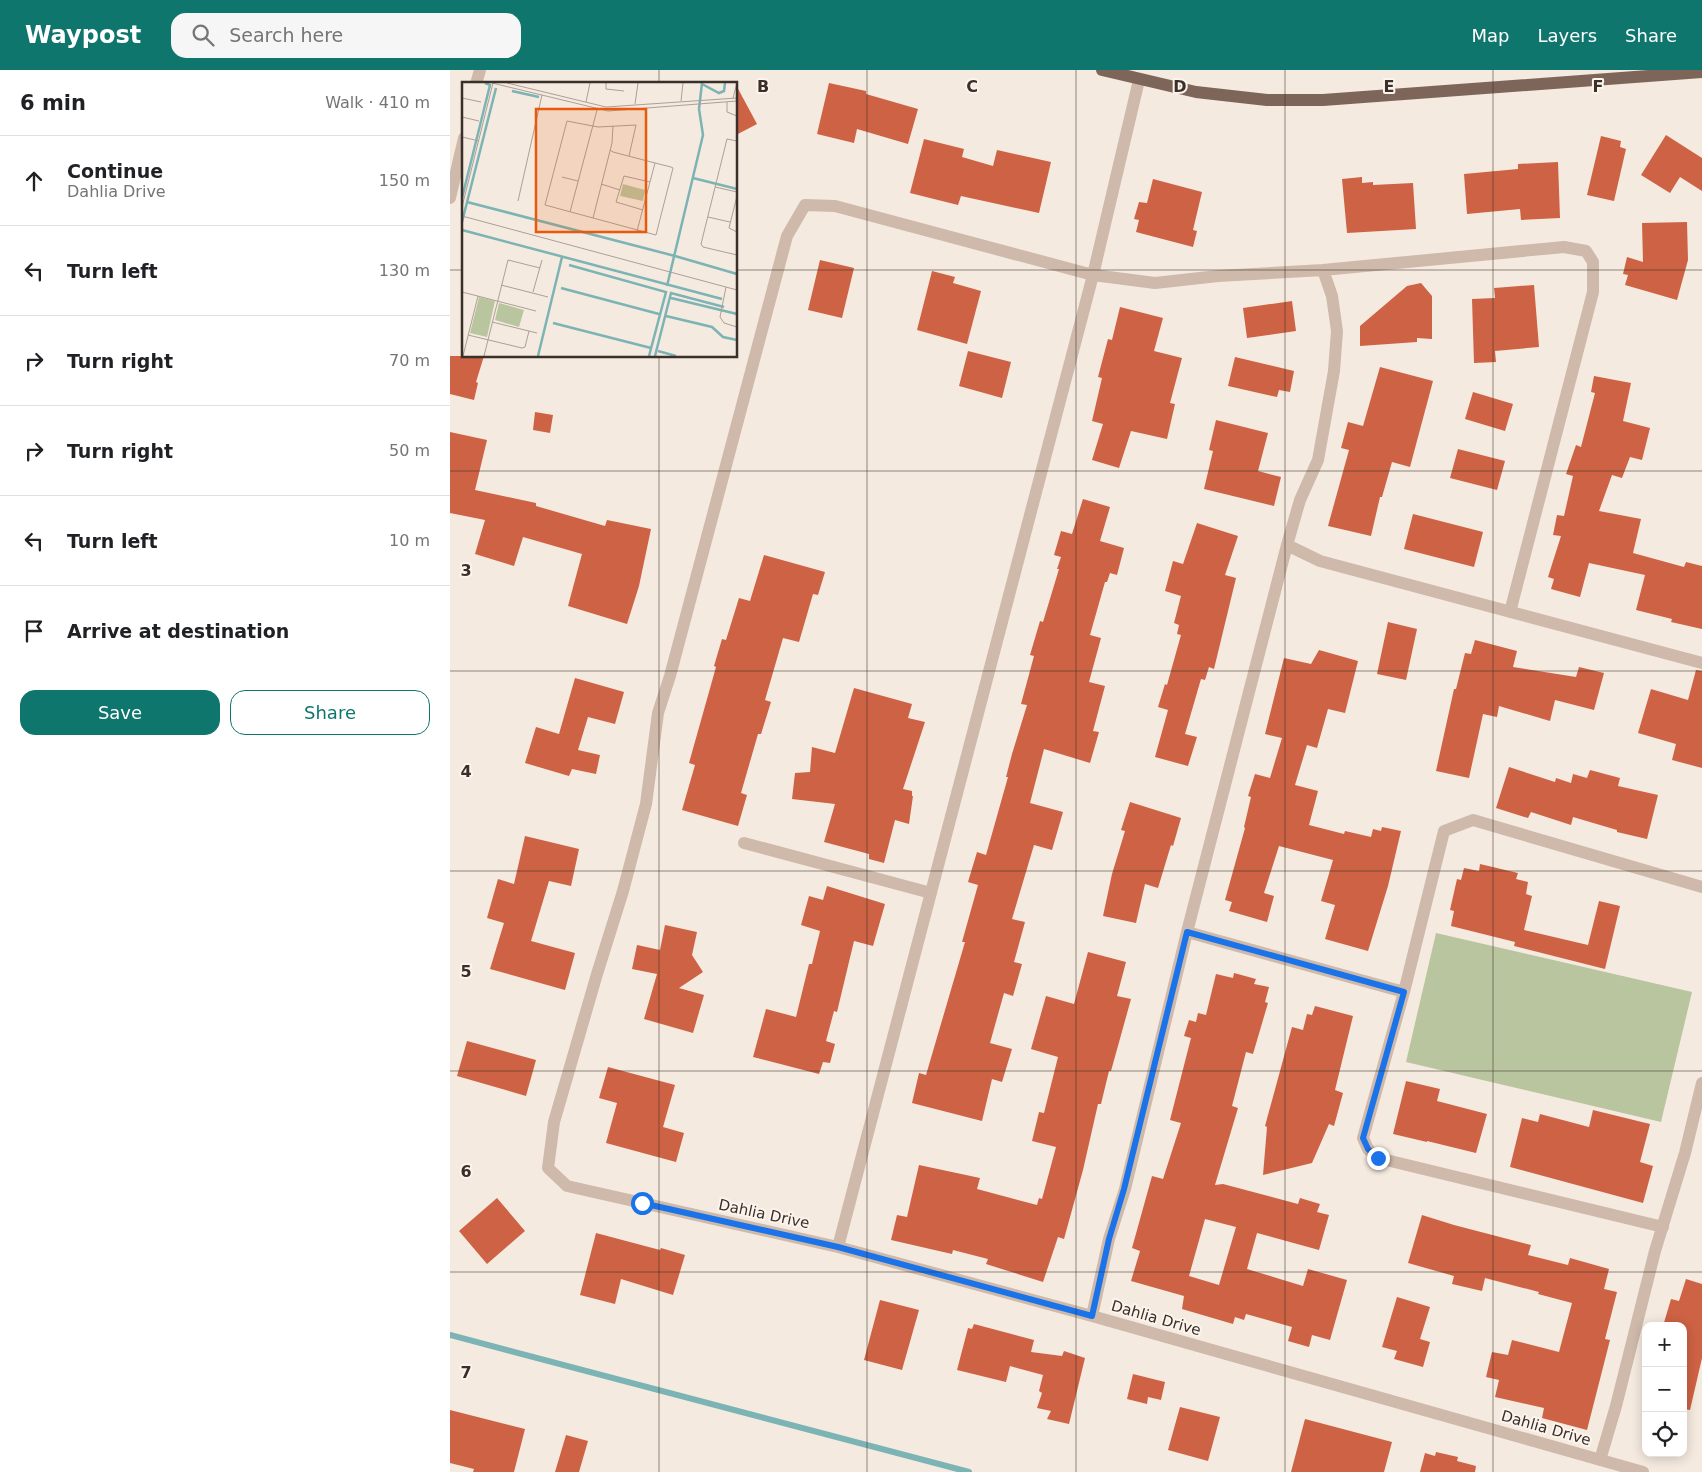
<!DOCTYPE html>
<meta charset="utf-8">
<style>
body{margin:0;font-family:"DejaVu Sans",sans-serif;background:#f6f6f6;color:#202124}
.controls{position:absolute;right:15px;bottom:15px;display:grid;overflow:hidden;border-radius:10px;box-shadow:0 2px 12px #0003}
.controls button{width:45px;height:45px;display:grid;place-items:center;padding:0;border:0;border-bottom:1px solid #e0e0e0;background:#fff;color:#202124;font:25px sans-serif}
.stop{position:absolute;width:15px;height:15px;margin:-11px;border:4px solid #1a73e8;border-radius:50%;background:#fff}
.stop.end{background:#1a73e8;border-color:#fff;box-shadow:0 1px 5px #0008}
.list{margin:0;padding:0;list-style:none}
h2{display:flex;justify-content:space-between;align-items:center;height:65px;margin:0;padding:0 20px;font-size:21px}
h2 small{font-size:16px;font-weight:400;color:#757577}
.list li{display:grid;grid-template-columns:32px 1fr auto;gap:15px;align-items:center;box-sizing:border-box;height:90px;padding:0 20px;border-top:1px solid #e0e0e0}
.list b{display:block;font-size:19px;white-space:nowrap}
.list p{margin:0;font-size:16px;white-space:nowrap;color:#757577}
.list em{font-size:16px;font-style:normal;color:#757577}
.actions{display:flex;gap:10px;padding:15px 20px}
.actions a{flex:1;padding:11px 0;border:1px solid #0f766e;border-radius:15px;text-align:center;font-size:18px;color:#0f766e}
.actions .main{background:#0f766e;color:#fff}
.icon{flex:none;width:28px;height:28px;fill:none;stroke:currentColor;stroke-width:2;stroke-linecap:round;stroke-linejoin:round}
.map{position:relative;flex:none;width:1252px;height:1402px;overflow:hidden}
header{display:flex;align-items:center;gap:30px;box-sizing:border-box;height:70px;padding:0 25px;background:#0f766e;color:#fff}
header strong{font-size:24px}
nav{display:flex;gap:28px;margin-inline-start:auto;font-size:18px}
.search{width:350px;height:45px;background:#f6f6f6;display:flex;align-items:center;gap:12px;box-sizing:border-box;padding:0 18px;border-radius:15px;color:#757577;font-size:19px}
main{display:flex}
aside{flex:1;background:#fff}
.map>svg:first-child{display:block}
.green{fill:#b9c59e}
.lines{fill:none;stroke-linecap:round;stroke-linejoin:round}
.stream{stroke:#7cb3b4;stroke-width:6}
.building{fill:#ce6244;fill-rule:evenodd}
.minor{stroke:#ceb9aa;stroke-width:12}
.primary{stroke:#7e655a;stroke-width:12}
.route{stroke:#1a73e8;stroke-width:6}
.grid{fill:none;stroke:#3b2f2a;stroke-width:1;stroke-opacity:0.55}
.labels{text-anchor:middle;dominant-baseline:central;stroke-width:4;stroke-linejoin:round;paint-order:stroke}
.street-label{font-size:15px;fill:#3b2f2a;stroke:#fcf4ed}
.inset-river{fill:none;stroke:#7cb3b4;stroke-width:2.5}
.inset-road{fill:none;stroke:#ab9f97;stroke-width:1}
.view{fill:#e8590c;fill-opacity:0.15;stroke:#e8590c;stroke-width:2.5}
.inset-edge{fill:none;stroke:#3b2f2a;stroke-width:2.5}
.grid-label{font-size:16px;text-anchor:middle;font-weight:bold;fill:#3b2f2a;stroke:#fcf4ed;stroke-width:4;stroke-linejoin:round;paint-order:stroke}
</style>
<header>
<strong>Waypost</strong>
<div class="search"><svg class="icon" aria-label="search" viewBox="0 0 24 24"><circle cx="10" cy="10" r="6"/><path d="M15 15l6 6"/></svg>Search here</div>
<nav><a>Map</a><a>Layers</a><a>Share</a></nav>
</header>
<main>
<aside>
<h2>6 min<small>Walk · 410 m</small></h2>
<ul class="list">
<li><svg class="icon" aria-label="ahead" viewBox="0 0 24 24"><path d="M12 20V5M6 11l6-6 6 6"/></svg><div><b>Continue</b><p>Dahlia Drive</p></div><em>150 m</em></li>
<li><svg class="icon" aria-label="left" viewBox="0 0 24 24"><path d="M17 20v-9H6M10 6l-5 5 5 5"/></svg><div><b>Turn left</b></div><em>130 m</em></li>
<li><svg class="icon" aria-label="right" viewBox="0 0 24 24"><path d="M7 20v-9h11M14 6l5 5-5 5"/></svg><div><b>Turn right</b></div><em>70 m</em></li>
<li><svg class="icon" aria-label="right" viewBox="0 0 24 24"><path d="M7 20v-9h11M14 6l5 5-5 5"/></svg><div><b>Turn right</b></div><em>50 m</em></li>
<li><svg class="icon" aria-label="left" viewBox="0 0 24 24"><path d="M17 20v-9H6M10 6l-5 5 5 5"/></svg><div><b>Turn left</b></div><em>10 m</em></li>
<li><svg class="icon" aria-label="arrive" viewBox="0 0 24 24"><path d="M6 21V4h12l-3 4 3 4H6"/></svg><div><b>Arrive at destination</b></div></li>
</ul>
<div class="actions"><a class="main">Save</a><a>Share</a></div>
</aside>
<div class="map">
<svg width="1252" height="1402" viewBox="0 0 1252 1402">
<rect width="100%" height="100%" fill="#f5eadf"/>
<path class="green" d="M 986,863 L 1242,922 L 1211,1052 L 956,992 Z"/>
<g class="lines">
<path class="stream" d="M 0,1265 L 519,1402"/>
</g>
<path class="building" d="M 379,13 L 416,21 L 416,24 L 468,39 L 458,74 L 407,59 L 404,73 L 367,64 Z
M 286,15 L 307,54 L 286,65 Z
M 1216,65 L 1252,88 L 1252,121 L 1230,107 L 1220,123 L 1191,105 Z
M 1151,66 L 1171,71 L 1170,77 L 1176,79 L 1164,131 L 1137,125 Z
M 474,69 L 514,79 L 512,87 L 543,96 L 547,80 L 601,92 L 589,143 L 511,126 L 508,135 L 460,123 Z
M 1108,92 L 1110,148 L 1071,150 L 1070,139 L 1017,144 L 1014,104 L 1068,99 L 1068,94 Z
M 912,107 L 912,113 L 923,112 L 923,115 L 963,113 L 966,159 L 897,163 L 892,109 Z
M 703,109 L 752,122 L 743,160 L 747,161 L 743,177 L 686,162 L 689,150 L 684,149 L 689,132 L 697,133 Z
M 1237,152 L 1238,190 L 1227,230 L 1175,215 L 1178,205 L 1173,204 L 1177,187 L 1193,192 L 1192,153 Z
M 370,190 L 404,198 L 392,248 L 358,240 Z
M 482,201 L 505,207 L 503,213 L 531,221 L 517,274 L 467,260 Z
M 971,213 L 982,226 L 982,269 L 967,268 L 967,272 L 910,276 L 910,256 L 957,216 Z
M 1084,215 L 1089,277 L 1045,281 L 1046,292 L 1024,293 L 1022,229 L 1045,228 L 1044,218 Z
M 842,231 L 846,261 L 797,268 L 793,238 Z
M 670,237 L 713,248 L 704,281 L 732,288 L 720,333 L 725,334 L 717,369 L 681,361 L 669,398 L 642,390 L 653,354 L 642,351 L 652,308 L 648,307 L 658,269 L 662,270 Z
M 518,281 L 561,292 L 552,328 L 509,316 Z
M 0,286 L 34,286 L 26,312 L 28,313 L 24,330 L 0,324 Z
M 785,287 L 844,301 L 840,322 L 829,320 L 827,327 L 778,316 Z
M 930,297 L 983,311 L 960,397 L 942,392 L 932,427 L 930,427 L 921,466 L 878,456 L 899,380 L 891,378 L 898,352 L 913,356 Z
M 1144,306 L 1181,313 L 1173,351 L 1200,358 L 1192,390 L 1180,387 L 1172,408 L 1162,405 L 1149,441 L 1191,449 L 1183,483 L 1234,497 L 1236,492 L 1252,496 L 1252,559 L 1221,552 L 1222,549 L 1186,540 L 1195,505 L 1139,493 L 1130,527 L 1101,519 L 1104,509 L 1098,507 L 1111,466 L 1103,465 L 1107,445 L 1114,446 L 1123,406 L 1116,404 L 1126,375 L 1131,377 L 1145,323 L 1141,322 Z
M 1023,322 L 1063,334 L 1055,361 L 1015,349 Z
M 85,342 L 103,345 L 100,363 L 83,360 Z
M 766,350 L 818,363 L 808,401 L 831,407 L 824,436 L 754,419 L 763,381 L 759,380 Z
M 0,362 L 37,370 L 25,420 L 86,433 L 86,436 L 155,456 L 157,450 L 201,459 L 189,516 L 177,554 L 118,536 L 132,484 L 73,467 L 64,496 L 25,484 L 35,450 L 0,443 Z
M 1008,379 L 1055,391 L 1047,420 L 1000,408 Z
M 633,429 L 660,437 L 650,471 L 674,478 L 667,505 L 660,503 L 657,512 L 655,512 L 640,565 L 651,568 L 639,612 L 655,616 L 643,661 L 649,662 L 640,693 L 594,679 L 580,733 L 613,742 L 602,780 L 584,775 L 562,849 L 575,852 L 564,892 L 572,894 L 563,926 L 554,923 L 540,973 L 562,979 L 552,1012 L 542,1009 L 532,1051 L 462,1033 L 469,1003 L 476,1005 L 515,872 L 512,872 L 528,815 L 518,812 L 527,782 L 536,785 L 558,707 L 556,707 L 562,684 L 577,635 L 571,634 L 584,586 L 580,585 L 590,551 L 593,552 L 609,499 L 607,499 L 611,487 L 604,485 L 611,461 L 622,464 Z
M 963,444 L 1033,462 L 1024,497 L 954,479 Z
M 747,453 L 788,466 L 775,505 L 786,508 L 764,599 L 759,597 L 755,610 L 751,609 L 735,664 L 747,667 L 738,696 L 705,687 L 718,640 L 708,637 L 715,614 L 717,615 L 731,565 L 727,564 L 729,555 L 724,553 L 731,526 L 715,521 L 723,491 L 733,494 Z
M 314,485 L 375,502 L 368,525 L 363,524 L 349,572 L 333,568 L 315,630 L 321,632 L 311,664 L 308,664 L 291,723 L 297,725 L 288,756 L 232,740 L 245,695 L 239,693 L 266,597 L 264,596 L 272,569 L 276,570 L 289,528 L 300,531 Z
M 938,552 L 967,559 L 956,610 L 927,604 Z
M 1025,570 L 1067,581 L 1063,597 L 1126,607 L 1129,597 L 1154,603 L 1144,640 L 1105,630 L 1100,651 L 1049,636 L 1047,647 L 1033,644 L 1019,708 L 986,701 L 1004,619 L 1006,619 L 1015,583 L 1021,584 Z
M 869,580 L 908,591 L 895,643 L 878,639 L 867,678 L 857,675 L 845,715 L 868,721 L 859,755 L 894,764 L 895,761 L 921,767 L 923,759 L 931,761 L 932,757 L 951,761 L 938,816 L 918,881 L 875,869 L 885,835 L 871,831 L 883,790 L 829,776 L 814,823 L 824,826 L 817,852 L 779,841 L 782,832 L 775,830 L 795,758 L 794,757 L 801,727 L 798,726 L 805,704 L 820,708 L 832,668 L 815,664 L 834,588 L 861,594 Z
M 1246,600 L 1252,601 L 1252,698 L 1222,690 L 1226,674 L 1188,663 L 1201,619 L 1238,630 Z
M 125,608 L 174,622 L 165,654 L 138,647 L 128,680 L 150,685 L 146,704 L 122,699 L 119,706 L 75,693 L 86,657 L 109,664 Z
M 404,618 L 462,634 L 458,648 L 475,652 L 453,719 L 462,721 L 462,726 L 463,726 L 459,754 L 445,750 L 434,793 L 419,789 L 419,784 L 374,772 L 385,734 L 342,729 L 345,703 L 360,702 L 362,677 L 385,683 Z
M 1059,697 L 1105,712 L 1106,708 L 1121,713 L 1123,704 L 1137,708 L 1140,700 L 1170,708 L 1168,716 L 1208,725 L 1197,769 L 1167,762 L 1167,760 L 1123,747 L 1121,755 L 1081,742 L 1078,748 L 1046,738 Z
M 680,732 L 731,748 L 723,776 L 721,775 L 708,818 L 695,814 L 686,853 L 653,846 L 662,804 L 675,761 L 671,760 Z
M 75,766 L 129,779 L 121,816 L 99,811 L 81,871 L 125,883 L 115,920 L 40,899 L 54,853 L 37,848 L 48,809 L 64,814 Z
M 1030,794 L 1068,803 L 1066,809 L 1078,812 L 1076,824 L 1082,826 L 1074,860 L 1138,875 L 1149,831 L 1170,836 L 1155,899 L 1064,876 L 1065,872 L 1001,856 L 1004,841 L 1000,840 L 1007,809 L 1011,810 L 1014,798 L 1029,801 Z
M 377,816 L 435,834 L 423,876 L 404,871 L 387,942 L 384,941 L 376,971 L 385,974 L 380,993 L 373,992 L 369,1004 L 303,987 L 316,939 L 346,947 L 359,894 L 362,894 L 370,861 L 351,855 L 359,826 L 373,830 Z
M 215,855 L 247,862 L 242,885 L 253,902 L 229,918 L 254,925 L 243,963 L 194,949 L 207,904 L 182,899 L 187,875 L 210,880 Z
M 638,882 L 676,892 L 667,926 L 681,929 L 661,1001 L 659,1001 L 651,1034 L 648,1034 L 633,1100 L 614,1169 L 608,1167 L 593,1212 L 536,1194 L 538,1189 L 503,1180 L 502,1184 L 441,1170 L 447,1145 L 457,1147 L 469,1095 L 530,1108 L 527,1119 L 587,1135 L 589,1128 L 592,1129 L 606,1077 L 582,1071 L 589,1042 L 594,1043 L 608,987 L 581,979 L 596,926 L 624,934 Z
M 784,903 L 806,909 L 804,914 L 819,917 L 815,932 L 818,933 L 803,984 L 796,982 L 782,1036 L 788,1038 L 765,1115 L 773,1114 L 848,1134 L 850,1128 L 870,1134 L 867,1142 L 879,1145 L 869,1180 L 807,1163 L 797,1199 L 853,1216 L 858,1199 L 897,1210 L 880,1270 L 862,1265 L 859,1277 L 838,1271 L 842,1257 L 796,1244 L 794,1250 L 785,1247 L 783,1254 L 732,1239 L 734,1226 L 681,1211 L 690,1181 L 682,1178 L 702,1106 L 713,1109 L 731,1053 L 720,1050 L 741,968 L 734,966 L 739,950 L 746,952 L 748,943 L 756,945 L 766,904 L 783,908 ZM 755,1149 L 786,1157 L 769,1215 L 739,1206 Z
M 865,936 L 903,946 L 885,1020 L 893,1023 L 884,1056 L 879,1054 L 862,1093 L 813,1105 L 817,1057 L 815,1056 L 842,957 L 853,960 L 857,944 L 862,945 Z
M 17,971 L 86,990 L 76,1026 L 7,1006 Z
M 158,997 L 225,1015 L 213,1057 L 234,1063 L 226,1092 L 156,1073 L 167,1033 L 149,1028 Z
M 956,1011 L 990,1019 L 987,1031 L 1037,1044 L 1026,1083 L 977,1071 L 977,1072 L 943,1064 Z
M 1143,1040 L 1200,1054 L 1190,1092 L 1203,1096 L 1193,1133 L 1060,1097 L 1072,1048 L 1088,1052 L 1090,1044 L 1139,1057 Z
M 47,1128 L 75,1161 L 37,1194 L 9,1161 Z
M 972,1145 L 1004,1155 L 1081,1175 L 1078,1185 L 1118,1195 L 1120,1188 L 1159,1199 L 1154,1219 L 1167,1222 L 1155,1269 L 1160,1270 L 1137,1360 L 1092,1348 L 1094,1338 L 1045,1327 L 1049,1310 L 1036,1307 L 1042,1282 L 1058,1285 L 1062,1270 L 1109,1282 L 1122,1233 L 1088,1224 L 1089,1222 L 1035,1208 L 1032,1221 L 1002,1214 L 1004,1206 L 958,1193 Z
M 146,1163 L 210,1180 L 211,1178 L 235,1185 L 223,1225 L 171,1209 L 165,1234 L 130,1225 Z
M 1236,1209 L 1252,1214 L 1252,1288 L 1240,1340 L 1233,1339 L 1233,1256 L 1213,1256 L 1221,1229 L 1229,1231 Z
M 947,1227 L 980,1237 L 970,1269 L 980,1272 L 973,1297 L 944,1289 L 947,1281 L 932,1277 Z
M 430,1230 L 469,1240 L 452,1300 L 414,1290 Z
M 524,1254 L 584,1270 L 581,1282 L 612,1286 L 614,1281 L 635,1288 L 619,1354 L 597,1349 L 601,1341 L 587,1338 L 592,1323 L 589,1321 L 593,1305 L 560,1296 L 556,1312 L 507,1300 L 518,1258 L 522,1259 Z
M 683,1304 L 715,1312 L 711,1330 L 698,1327 L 697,1334 L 677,1329 Z
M 730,1337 L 770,1347 L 758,1391 L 718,1380 Z
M 0,1340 L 75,1359 L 64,1402 L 23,1402 L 24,1399 L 0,1393 Z
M 855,1349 L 942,1372 L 934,1402 L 841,1402 Z
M 116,1365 L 138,1371 L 129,1402 L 105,1402 Z
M 986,1382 L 1008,1387 L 1007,1391 L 1026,1396 L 1025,1402 L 970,1402 L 975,1383 L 985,1386 Z"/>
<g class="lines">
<path class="minor" d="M 26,14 L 30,0
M 0,128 L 14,68
M 837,475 L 870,491 L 1252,593
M 1060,542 L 1143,222 L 1143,192 L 1136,181 L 1114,177 L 873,200 L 768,206 L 705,213 L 643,205 L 385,136 L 355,135 L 337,166 L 220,606 L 208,643 L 196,734 L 173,821 L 147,904 L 104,1052 L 98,1098 L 117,1116 L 388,1177 L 642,1246 L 1193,1402
M 294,773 L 481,823
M 737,862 L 954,922
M 1213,1157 L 928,1088 L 918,1079 L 913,1068 L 954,922 L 994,761 L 1023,750 L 1252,817
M 388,1177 L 643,205 L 689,10
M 642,1246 L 659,1169 L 675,1119 L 737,862 L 837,475 L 850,430 L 868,390 L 884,301 L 887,261 L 882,226 L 873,200
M 1150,1390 L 1166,1336 L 1205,1181 L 1235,1083 L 1252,1013"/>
<path class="primary" d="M 652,0 L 746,22 L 817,30 L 873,30 L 1252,2"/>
</g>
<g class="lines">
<path class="route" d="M 192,1133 L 388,1177 L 642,1246 L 659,1169 L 674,1119 L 737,862 L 954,922 L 913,1068 L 918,1079 L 928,1088"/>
</g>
<path class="grid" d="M 209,0 L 209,14M 417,0 L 417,1402M 626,0 L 626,1402M 835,0 L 835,1402M 1043,0 L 1043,1402M 0,200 L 14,200M 286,200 L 1252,200M 209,286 L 209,1402M 0,401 L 1252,401M 0,601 L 1252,601M 0,801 L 1252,801M 0,1001 L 1252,1001M 0,1202 L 1252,1202"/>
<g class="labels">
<g class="street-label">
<text transform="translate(314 1144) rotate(12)">Dahlia Drive</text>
<text transform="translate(706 1248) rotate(16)">Dahlia Drive</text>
<text transform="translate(1096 1358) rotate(16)">Dahlia Drive</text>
</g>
</g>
<g transform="translate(12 12)">
<rect width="275" height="275" fill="#f5eadf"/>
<path d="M 161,102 L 183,108 L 181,119 L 158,114 ZM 17,215 L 33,219 L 25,255 L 8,251 ZM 37,221 L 62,228 L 57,245 L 33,238 Z" fill="#b9c59e"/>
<path class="inset-river" d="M 240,2 L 257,11 L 262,9 L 263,1M 50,9 L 77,15M 231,96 L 275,107M 0,116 L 28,3 L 23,1M 5,120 L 213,174M 0,140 L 34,6M 0,148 L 260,217M 213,174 L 275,192M 107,183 L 204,210 L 187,274M 205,204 L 241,53 L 237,27 L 240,1M 99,206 L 197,232M 209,216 L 275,232M 204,234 L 250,245 L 261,255 L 275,258M 91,241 L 189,266M 196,269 L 214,274M 76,274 L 100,175M 193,274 L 209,211 L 262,225"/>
<path class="inset-road" d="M 30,1 L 146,29 L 275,19M 45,1 L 144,25 L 275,16M 144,1 L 144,7 L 162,9M 0,16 L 19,20M 271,16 L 275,1M 219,19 L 221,1M 124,20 L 128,1M 265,20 L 265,30 L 275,34M 173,22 L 176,1M 0,35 L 17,39M 0,55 L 17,59M 275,59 L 265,57 L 239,162 L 241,165 L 275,173M 148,68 L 151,70 L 193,81 L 209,85 L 211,86 L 194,153 L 83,123 L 105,39 L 136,45 L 174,43 L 167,74M 100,95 L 116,99M 139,102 L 158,108M 253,105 L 275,110M 275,114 L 267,146 L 275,150M 56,119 L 80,13M 0,125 L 31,1M 181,128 L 154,120 L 162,94 L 188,100M 108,130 L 135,28M 0,134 L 275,208M 246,135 L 268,140M 131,136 L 150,61 L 151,44M 175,149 L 193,81M 39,203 L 86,215M 264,205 L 258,235 L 262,241 L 275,245M 0,210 L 74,229M 71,210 L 80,178M 30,240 L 75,251M 6,253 L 60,266 L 63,265 L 67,249M 1,274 L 16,214M 22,274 L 46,178 L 78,186"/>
<path class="view" d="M 74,27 L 184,27 L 184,150 L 74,150 Z"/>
<rect width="275" height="275" class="inset-edge"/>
</g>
<g class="grid-label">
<text x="313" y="22">B</text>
<text x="522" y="22">C</text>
<text x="730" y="22">D</text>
<text x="939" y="22">E</text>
<text x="1148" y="22">F</text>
<text x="16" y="506">3</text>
<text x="16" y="707">4</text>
<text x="16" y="907">5</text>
<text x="16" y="1107">6</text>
<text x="16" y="1308">7</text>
</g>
</svg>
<div class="controls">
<button>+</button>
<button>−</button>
<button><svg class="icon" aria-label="locate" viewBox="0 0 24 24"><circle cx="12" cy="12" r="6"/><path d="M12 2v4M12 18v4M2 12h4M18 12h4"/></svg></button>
</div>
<div class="stop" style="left:192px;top:1133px"></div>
<div class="stop end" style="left:928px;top:1088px"></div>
</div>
</main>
